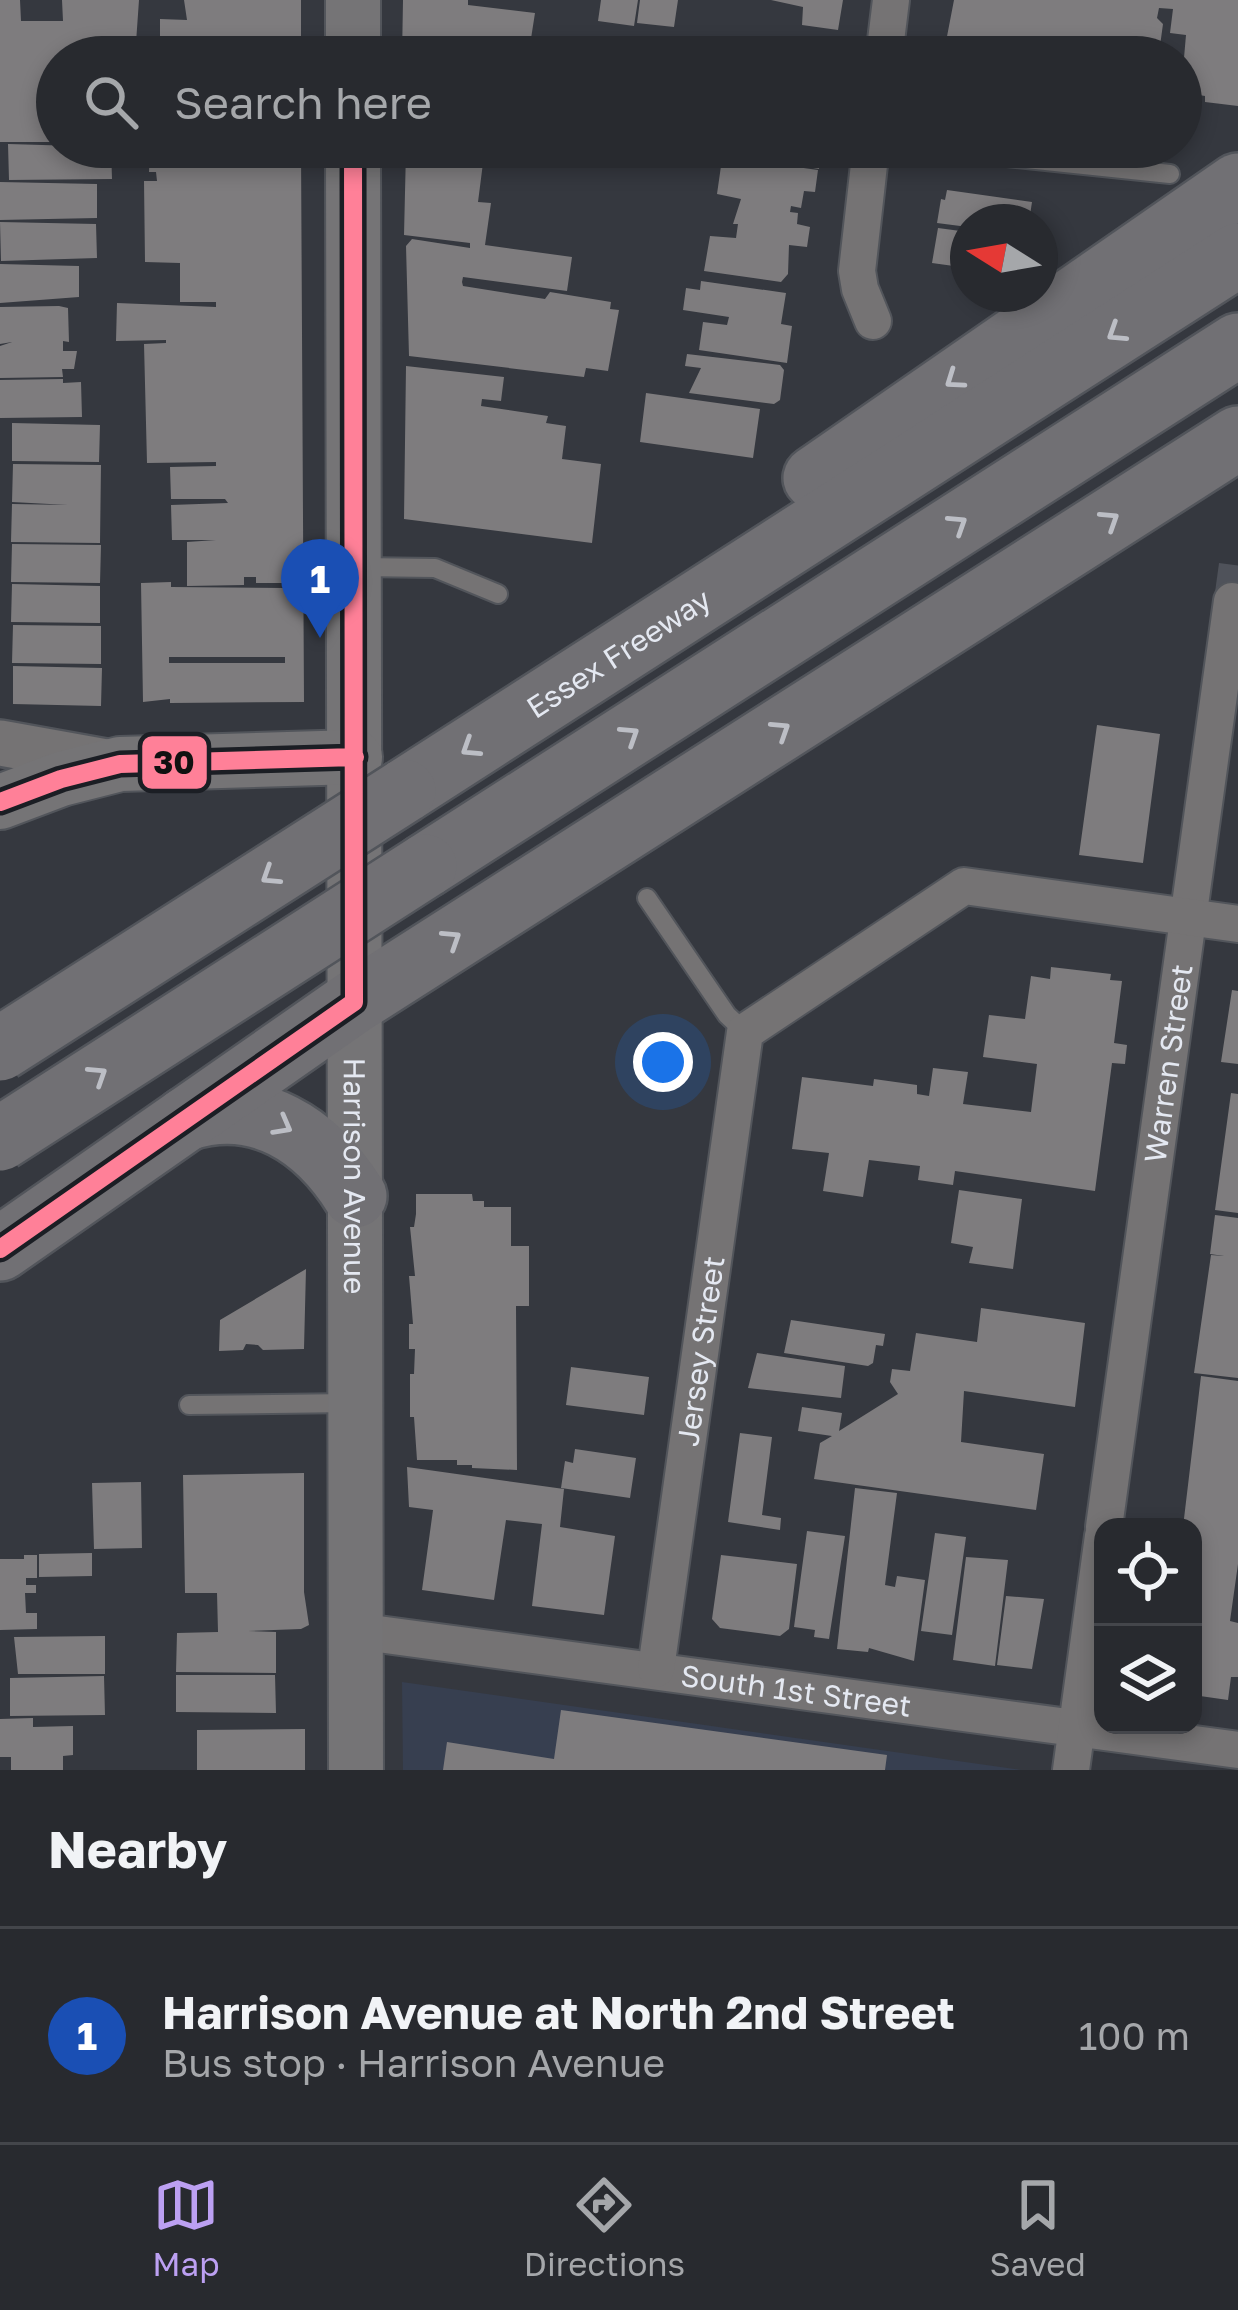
<!DOCTYPE html>
<meta charset="utf-8">
<style>
body{margin:0;font-family:"Golos Text",sans-serif;background:#303237;color:#f1f3f6}
.controls{position:absolute;right:36px;bottom:36px;display:grid;overflow:hidden;border-radius:24px;box-shadow:0 6px 18px #0003}
.controls button{width:108px;height:108px;display:grid;place-items:center;padding:0;border:0;border-bottom:3px solid #44464b;background:#282a2f;color:#f1f3f6;font:60px sans-serif}
.compass{position:absolute;left:950px;top:204px;width:108px;height:108px;border-radius:50%;background:#282a2f;box-shadow:0 6px 18px #0003;rotate:281deg}
.you{position:absolute;left:663px;top:1062px;width:42px;height:42px;margin:-30px;border:9px solid #fff;border-radius:50%;background:#1a73e8;box-shadow:0 0 0 18px #1a73e833}
.badge{display:grid;place-items:center;width:78px;height:78px;border-radius:50%;background:#bca0f2;color:#fff;font-size:39px;font-weight:700}
.pin{position:absolute;translate:-50% -99px;filter:drop-shadow(0 3px 6px #0008)}
.pin::after{content:'';position:absolute;top:63px;width:42px;height:36px;background:inherit;clip-path:polygon(0 0,100% 0,50% 100%)}
.list{margin:0;padding:0;list-style:none}
h2{display:flex;justify-content:space-between;align-items:center;height:156px;margin:0;padding:0 48px;font-size:51px}
h2 small{font-size:39px;font-weight:400;color:#a5a7aa}
.list li{display:grid;grid-template-columns:78px 1fr auto;gap:36px;align-items:center;box-sizing:border-box;height:216px;padding:0 48px;border-top:3px solid #44464b}
.list b{display:block;font-size:45px;white-space:nowrap}
.list p{margin:0;font-size:39px;white-space:nowrap;color:#a5a7aa}
.list em{font-size:39px;font-style:normal;color:#a5a7aa}
.icon{flex:none;width:66px;height:66px;fill:none;stroke:currentColor;stroke-width:2;stroke-linecap:round;stroke-linejoin:round}
.map{position:relative;flex:none;width:1238px;height:1770px;overflow:hidden}
.search{position:absolute;background:#282a2f;box-shadow:0 6px 18px #0003;left:36px;right:36px;top:36px;height:132px;display:flex;align-items:center;gap:30px;box-sizing:border-box;padding:0 42px;border-radius:66px;color:#a5a7aa;font-size:45px}
.sheet{height:372px;background:#282a2f}
nav{display:flex;justify-content:space-around;align-items:center;box-sizing:border-box;height:168px;border-top:3px solid #44464b;background:#282a2f;font-size:33px;color:#a5a7aa}
nav a{display:grid;justify-items:center;gap:6px}
nav .on{color:#bca0f2}
.map>svg:first-child{display:block}
.built{fill:#373f50}
.building{fill:#7e7c7e;fill-rule:evenodd}
.lines{fill:none;stroke-linecap:round;stroke-linejoin:round}
.minor-tunnel{stroke:#4f525a;stroke-width:36;stroke-dasharray:36 18;stroke-linecap:butt}
.service-casing{stroke:#52555b;stroke-width:22}
.minor-casing{stroke:#52555b;stroke-width:40}
.tertiary-casing{stroke:#52555b;stroke-width:50}
.primary-casing{stroke:#52555b;stroke-width:58}
.motorway-casing{stroke:#52555b;stroke-width:68}
.service{stroke:#757374;stroke-width:18}
.minor{stroke:#757374;stroke-width:36}
.tertiary{stroke:#757374;stroke-width:45}
.primary{stroke:#757476;stroke-width:54}
.motorway{stroke:#717074;stroke-width:63}
.motorway-bridge-casing{stroke:#52555b;stroke-width:68;stroke-linecap:butt}
.motorway-bridge{stroke:#717074;stroke-width:63}
.bus-1-casing{stroke:#1b1e24;stroke-width:27}
.bus-1{stroke:#ff8098;stroke-width:18}
.oneway{stroke:#bcbec5}
.labels{text-anchor:middle;dominant-baseline:central;stroke-width:12;stroke-linejoin:round;paint-order:stroke}
.street-label{font-size:30px;fill:#e4e8f1;stroke:#1b1e24}
.line-badge{stroke:#1b1e24;stroke-width:4.5}
.pale-badge-label{font-size:33px;text-anchor:middle;font-weight:bold;fill:#111}
</style>
<div class="map">
<svg width="1238" height="1770" viewBox="0 0 1238 1770">
<rect width="100%" height="100%" fill="#35383f"/>
<path class="built" d="M 402,1682 L 1021,1770 L 403,1770 Z"/>
<path class="building" d="M 0,0 L 20,0 L 21,21 L 63,21 L 62,0 L 139,0 L 135,57 L 57,57 L 57,142 L 0,142 Z
M 184,0 L 301,0 L 301,57 L 179,57 L 179,45 L 160,45 L 160,19 L 187,20 Z
M 403,0 L 468,0 L 468,5 L 535,13 L 530,45 L 457,37 L 573,57 L 402,57 Z
M 601,0 L 638,0 L 634,26 L 598,21 Z
M 640,0 L 678,0 L 674,27 L 637,23 Z
M 771,0 L 843,0 L 838,30 L 802,25 L 803,7 Z
M 954,0 L 1238,0 L 1238,106 L 1205,102 L 1205,96 L 1181,92 L 1186,35 L 1170,33 L 1173,9 L 1159,8 L 1157,18 L 1163,24 L 1160,46 L 1154,49 L 1153,57 L 995,57 L 944,52 Z
M 8,144 L 111,147 L 112,179 L 9,180 Z
M 150,147 L 301,147 L 304,702 L 170,703 L 170,699 L 143,702 L 141,583 L 171,582 L 171,587 L 284,588 L 285,583 L 256,583 L 256,577 L 244,577 L 244,585 L 187,586 L 187,542 L 216,540 L 172,540 L 171,505 L 228,503 L 225,499 L 171,499 L 170,467 L 216,466 L 216,462 L 147,463 L 144,344 L 166,343 L 166,340 L 116,341 L 117,303 L 216,307 L 216,302 L 180,302 L 180,263 L 145,262 L 144,181 L 157,181 L 156,172 L 149,172 ZM 169,657 L 285,657 L 285,663 L 169,663 Z
M 416,147 L 484,147 L 482,160 Z
M 767,147 L 822,147 L 819,169 L 765,160 Z
M 406,150 L 483,163 L 478,202 L 491,203 L 485,245 L 572,257 L 567,291 L 463,277 L 462,282 L 463,286 L 545,299 L 550,292 L 611,302 L 610,309 L 619,310 L 608,371 L 586,368 L 584,377 L 409,356 L 406,246 L 412,239 L 470,248 L 470,243 L 404,235 Z
M 732,158 L 818,170 L 815,192 L 804,191 L 801,208 L 791,206 L 790,212 L 798,213 L 797,224 L 810,227 L 807,247 L 789,245 L 788,274 L 781,282 L 704,271 L 710,236 L 736,238 L 738,224 L 733,224 L 741,199 L 717,194 L 722,159 Z
M 0,182 L 97,184 L 97,218 L 0,220 Z
M 947,190 L 1032,202 L 1029,222 L 968,222 L 968,227 L 937,223 L 941,199 L 945,200 Z
M 0,222 L 96,224 L 97,258 L 1,261 Z
M 938,228 L 968,232 L 968,268 L 932,263 Z
M 0,264 L 79,266 L 79,297 L 0,303 Z
M 701,281 L 786,293 L 781,324 L 792,326 L 787,363 L 699,350 L 703,322 L 727,325 L 729,317 L 683,310 L 686,288 L 700,290 Z
M 59,306 L 68,308 L 69,342 L 63,341 L 63,351 L 77,351 L 74,369 L 62,369 L 63,377 L 0,378 L 0,346 L 12,342 L 0,344 L 0,307 Z
M 687,354 L 780,365 L 784,370 L 780,400 L 774,404 L 689,393 L 701,368 L 685,366 Z
M 406,366 L 504,377 L 501,401 L 482,399 L 481,406 L 548,416 L 546,423 L 566,426 L 562,459 L 601,464 L 592,543 L 404,519 Z
M 63,379 L 63,383 L 81,382 L 82,417 L 0,418 L 0,380 Z
M 646,393 L 760,409 L 753,458 L 640,442 Z
M 12,423 L 100,425 L 99,462 L 12,461 Z
M 13,464 L 101,465 L 100,543 L 11,542 L 12,504 L 68,505 L 12,502 Z
M 12,544 L 101,545 L 100,583 L 11,582 Z
M 12,584 L 100,586 L 100,623 L 11,622 Z
M 13,625 L 101,626 L 101,664 L 12,663 Z
M 13,666 L 102,668 L 101,706 L 13,704 Z
M 1097,725 L 1160,734 L 1143,863 L 1079,855 Z
M 1051,967 L 1111,974 L 1110,980 L 1122,981 L 1114,1043 L 1127,1045 L 1125,1064 L 1112,1063 L 1095,1191 L 955,1171 L 953,1185 L 918,1180 L 920,1166 L 869,1160 L 863,1197 L 823,1191 L 829,1153 L 792,1149 L 802,1077 L 873,1086 L 874,1079 L 917,1085 L 917,1094 L 929,1096 L 933,1068 L 968,1072 L 963,1104 L 1031,1112 L 1037,1064 L 983,1057 L 989,1015 L 1025,1019 L 1031,976 L 1050,979 Z
M 1232,990 L 1238,991 L 1238,1064 L 1221,1062 Z
M 1231,1093 L 1238,1094 L 1238,1213 L 1215,1210 Z
M 959,1190 L 1022,1199 L 1013,1269 L 969,1263 L 973,1247 L 951,1243 Z
M 416,1194 L 472,1194 L 473,1201 L 484,1201 L 484,1207 L 511,1207 L 511,1246 L 529,1246 L 529,1306 L 516,1306 L 517,1470 L 472,1468 L 472,1465 L 457,1465 L 457,1460 L 417,1460 L 414,1417 L 410,1417 L 410,1374 L 414,1374 L 415,1349 L 409,1349 L 409,1324 L 413,1324 L 409,1276 L 415,1276 L 410,1227 L 414,1227 L 416,1214 Z
M 1215,1215 L 1238,1218 L 1238,1378 L 1194,1373 L 1211,1255 L 1224,1256 L 1210,1254 Z
M 306,1269 L 304,1349 L 263,1350 L 258,1345 L 246,1344 L 243,1350 L 219,1351 L 220,1320 Z
M 981,1308 L 1085,1323 L 1075,1407 L 964,1391 L 961,1442 L 1044,1454 L 1036,1510 L 814,1479 L 820,1443 L 832,1436 L 798,1431 L 802,1407 L 842,1413 L 839,1431 L 898,1394 L 890,1382 L 892,1369 L 910,1371 L 916,1333 L 977,1342 Z
M 791,1320 L 885,1334 L 883,1346 L 876,1345 L 873,1363 L 868,1366 L 784,1353 Z
M 757,1353 L 845,1366 L 841,1398 L 748,1388 Z
M 571,1367 L 649,1377 L 644,1415 L 566,1405 Z
M 1201,1376 L 1238,1381 L 1238,1564 L 1230,1621 L 1238,1623 L 1238,1677 L 1231,1677 L 1228,1700 L 1193,1695 L 1193,1527 L 1183,1527 Z
M 740,1433 L 772,1437 L 762,1515 L 781,1518 L 780,1530 L 728,1522 Z
M 575,1449 L 636,1458 L 630,1498 L 561,1488 L 565,1461 L 573,1463 Z
M 407,1467 L 564,1489 L 560,1527 L 615,1536 L 604,1615 L 532,1606 L 542,1524 L 506,1520 L 494,1600 L 422,1590 L 433,1510 L 409,1507 Z
M 304,1473 L 304,1592 L 309,1625 L 301,1629 L 248,1631 L 276,1632 L 276,1673 L 176,1672 L 177,1633 L 218,1632 L 217,1593 L 185,1593 L 183,1475 Z
M 141,1482 L 142,1548 L 94,1549 L 92,1483 Z
M 855,1488 L 897,1493 L 885,1585 L 895,1587 L 897,1576 L 925,1580 L 914,1661 L 869,1648 L 868,1652 L 837,1649 Z
M 807,1531 L 845,1536 L 829,1639 L 814,1637 L 815,1630 L 794,1627 Z
M 935,1533 L 966,1537 L 952,1635 L 921,1631 Z
M 92,1553 L 92,1576 L 39,1577 L 39,1554 Z
M 24,1555 L 37,1555 L 37,1578 L 26,1578 L 26,1585 L 36,1585 L 36,1593 L 25,1593 L 26,1613 L 37,1613 L 37,1629 L 0,1630 L 0,1559 L 24,1559 Z
M 721,1555 L 797,1564 L 789,1629 L 780,1636 L 720,1628 L 712,1619 Z
M 966,1557 L 1008,1560 L 995,1666 L 953,1660 Z
M 1006,1596 L 1044,1599 L 1032,1669 L 997,1665 Z
M 105,1636 L 105,1674 L 18,1674 L 14,1637 Z
M 176,1675 L 275,1675 L 276,1713 L 176,1712 Z
M 104,1676 L 105,1715 L 10,1716 L 10,1678 Z
M 561,1710 L 887,1755 L 885,1770 L 443,1770 L 447,1742 L 554,1759 Z
M 33,1718 L 33,1727 L 73,1726 L 73,1755 L 63,1756 L 63,1770 L 11,1770 L 11,1757 L 0,1757 L 0,1719 Z
M 305,1729 L 305,1770 L 197,1770 L 197,1730 Z"/>
<g class="lines">
<path class="minor-tunnel" d="M 1232,601 L 1238,557"/>
<defs>
<path id="service" d="M 912,147 L 1170,174
M 359,567 L 435,568 L 498,594
M 647,898 L 727,1015 L 745,1032
M 189,1405 L 351,1403"/>
<g id="minor">
<path d="M 884,57 L 891,0"/>
<path d="M 871,147 L 857,271 L 860,289 L 873,321"/>
<path id="s1" d="M 1104,1527 L 1232,601"/>
<path id="s2" d="M 356,1631 L 1238,1750"/>
<path id="s3" d="M 656,1669 L 745,1032 L 964,886 L 1238,924"/>
<path d="M 1071,1770 L 1103,1536"/>
</g>
<path id="tertiary" d="M 0,743 L 117,764"/>
<g id="primary">
<path d="M 353,0 L 353,57"/>
<path id="s4" d="M 353,147 L 356,1770"/>
<path d="M 0,802 L 61,779 L 120,764 L 355,757"/>
</g>
<g id="motorway">
<path d="M 815,478 L 1238,185"/>
<path id="s5" d="M 404,791 L 1238,255"/>
<path d="M 425,866 L 1238,345"/>
<path d="M 186,1119 C 258,1096 317,1135 355,1196"/>
<path d="M 0,1249 L 354,1002 L 1238,438"/>
</g>
</defs>
<use href="#service" class="service-casing"/>
<use href="#minor" class="minor-casing"/>
<use href="#tertiary" class="tertiary-casing"/>
<use href="#primary" class="primary-casing"/>
<use href="#motorway" class="motorway-casing"/>
<use href="#service" class="service"/>
<use href="#minor" class="minor"/>
<use href="#tertiary" class="tertiary"/>
<use href="#primary" class="primary"/>
<use href="#motorway" class="motorway"/>
<defs>
<path id="motorway-bridge" d="M 0,1049 L 404,791
M 0,1139 L 425,866"/>
</defs>
<use href="#motorway-bridge" class="motorway-bridge-casing"/>
<use href="#motorway-bridge" class="motorway-bridge"/>
<defs>
<path id="bus-1" d="M 0,802 L 61,779 L 120,764 L 355,757
M 0,1249 L 354,1002 L 353,147"/>
</defs>
<use href="#bus-1" class="bus-1-casing"/>
<use href="#bus-1" class="bus-1"/>
</g>
<defs><path id="oneway-chevron" d="M-2-3.5L2.5 0L-2 3.5" fill="none" stroke-width="1.6" stroke-linecap="round" stroke-linejoin="round" transform="scale(3)"/></defs>
<g class="oneway">
<use href="#oneway-chevron" transform="translate(1116 333) rotate(147)"/>
<use href="#oneway-chevron" transform="translate(954 380) rotate(145)"/>
<use href="#oneway-chevron" transform="translate(1110 520) rotate(-33)"/>
<use href="#oneway-chevron" transform="translate(958 524) rotate(-33)"/>
<use href="#oneway-chevron" transform="translate(781 730) rotate(-33)"/>
<use href="#oneway-chevron" transform="translate(630 735) rotate(-33)"/>
<use href="#oneway-chevron" transform="translate(470 748) rotate(147)"/>
<use href="#oneway-chevron" transform="translate(270 876) rotate(147)"/>
<use href="#oneway-chevron" transform="translate(452 939) rotate(-33)"/>
<use href="#oneway-chevron" transform="translate(98 1075) rotate(-33)"/>
<use href="#oneway-chevron" transform="translate(283 1126) rotate(29)"/>
</g>
<g class="labels">
<g class="street-label">
<text stroke="none"><textPath href="#s5" startOffset="255">Essex Freeway</textPath></text>
<text stroke="none"><textPath href="#s1" startOffset="468">Warren Street</textPath></text>
<text stroke="none"><textPath href="#s4" startOffset="1029">Harrison Avenue</textPath></text>
<text stroke="none"><textPath href="#s3" startOffset="321">Jersey Street</textPath></text>
<text stroke="none"><textPath href="#s2" startOffset="444">South 1st Street</textPath></text>
</g>
</g>
<rect class="line-badge" x="140" y="734" width="69" height="57" rx="12" fill="#ff8098"/>
<g class="pale-badge-label">
<text x="174" y="774">30</text>
</g>
</svg>
<div class="controls">
<button><svg class="icon" aria-label="locate" viewBox="0 0 24 24"><circle cx="12" cy="12" r="6"/><path d="M12 2v4M12 18v4M2 12h4M18 12h4"/></svg></button>
<button><svg class="icon" aria-label="layers" viewBox="0 0 24 24"><path d="M12 4l9 5-9 5-9-5zM3 14l9 5 9-5"/></svg></button>
</div>
<svg class="compass" viewBox="-18 -18 36 36"><path d="M0-13l5 13h-10z" fill="#e53935"/><path d="M0 13l5-13h-10z" fill="#a5a7aa"/></svg>
<div class="you"></div>
<div class="pin badge" style="left:320px;top:638px;background:#1a4fb4">1</div>
<div class="search"><svg class="icon" aria-label="search" viewBox="0 0 24 24"><circle cx="10" cy="10" r="6"/><path d="M15 15l6 6"/></svg>Search here</div>
</div>
<section class="sheet">
<h2>Nearby<small></small></h2>
<ul class="list">
<li><span class="badge" style="background:#1a4fb4">1</span><div><b>Harrison Avenue at North 2nd Street</b><p>Bus stop · Harrison Avenue</p></div><em>100 m</em></li>
</ul>
</section>
<nav>
<a class="on"><svg class="icon" aria-label="map" viewBox="0 0 24 24"><path d="M3 6l6-2 6 2 6-2v14l-6 2-6-2-6 2zM9 4v14M15 6v14"/></svg>Map</a>
<a><svg class="icon" aria-label="directions" viewBox="0 0 24 24"><path d="M12 3l9 9-9 9-9-9zM9 14v-3h6M13 9l2 2-2 2"/></svg>Directions</a>
<a><svg class="icon" aria-label="saved" viewBox="0 0 24 24"><path d="M7 4h10v16l-5-4-5 4z"/></svg>Saved</a>
</nav>
